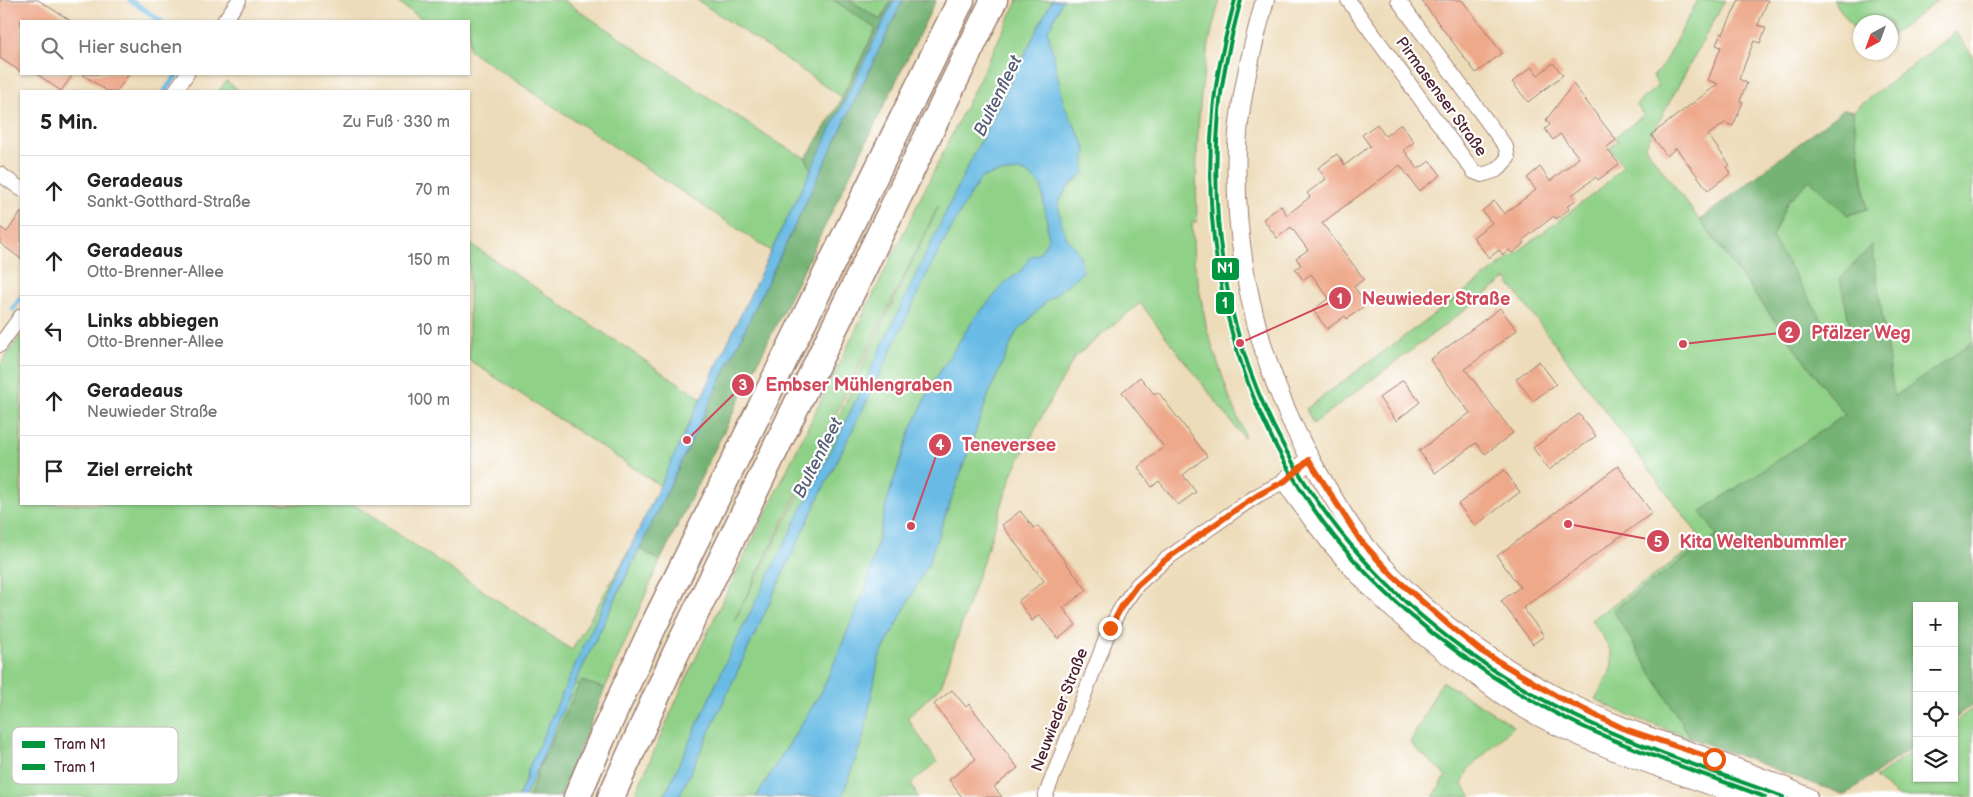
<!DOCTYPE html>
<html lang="de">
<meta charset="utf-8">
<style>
body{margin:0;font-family:"Balsamiq Sans",sans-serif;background:#f2f2f2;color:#222}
.controls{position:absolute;right:15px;bottom:15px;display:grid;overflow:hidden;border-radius:0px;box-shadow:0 1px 4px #0004}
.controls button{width:45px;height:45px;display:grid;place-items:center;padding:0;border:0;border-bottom:1px solid #e0e0e0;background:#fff;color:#222;font:25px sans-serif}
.compass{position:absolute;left:1853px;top:15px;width:45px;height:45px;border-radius:50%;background:#fff;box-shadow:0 1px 4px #0004;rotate:221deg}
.stop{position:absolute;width:15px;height:15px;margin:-11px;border:4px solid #ea580c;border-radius:50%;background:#fff}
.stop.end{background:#ea580c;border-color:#fff;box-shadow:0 1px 5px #0008}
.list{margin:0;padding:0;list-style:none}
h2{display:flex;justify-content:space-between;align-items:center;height:65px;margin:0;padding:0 20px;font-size:21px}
h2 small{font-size:16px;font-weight:400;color:#767676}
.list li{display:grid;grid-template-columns:32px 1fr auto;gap:15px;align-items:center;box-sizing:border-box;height:70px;padding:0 20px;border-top:1px solid #e0e0e0}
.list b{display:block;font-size:19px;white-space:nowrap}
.list p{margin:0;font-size:16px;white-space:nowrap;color:#767676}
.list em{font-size:16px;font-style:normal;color:#767676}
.icon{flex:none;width:28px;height:28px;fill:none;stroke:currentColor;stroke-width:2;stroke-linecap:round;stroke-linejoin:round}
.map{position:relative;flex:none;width:1973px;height:797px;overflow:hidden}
.search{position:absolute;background:#fff;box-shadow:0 1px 4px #0004;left:20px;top:20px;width:450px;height:55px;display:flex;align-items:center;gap:12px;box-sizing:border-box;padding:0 18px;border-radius:0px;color:#767676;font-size:19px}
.panel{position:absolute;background:#fff;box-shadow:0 1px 4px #0004;left:20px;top:90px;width:450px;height:415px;border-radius:0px}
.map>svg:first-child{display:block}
.green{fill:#90d188;stroke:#6d785a;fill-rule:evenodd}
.forest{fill:#74b374;stroke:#5f6950}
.water{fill:#69bbe5;stroke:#5a6d88}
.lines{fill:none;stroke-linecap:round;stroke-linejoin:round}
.stream{stroke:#69bbe5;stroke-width:5}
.building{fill:#eea88a}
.minor-casing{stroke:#9c7e72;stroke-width:16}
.tertiary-casing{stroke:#9c7e72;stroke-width:20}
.motorway-casing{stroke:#9c7e72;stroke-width:29}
.minor{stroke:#fff;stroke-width:14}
.tertiary{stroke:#fff;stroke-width:18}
.motorway{stroke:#fff;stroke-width:26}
.tram-1-casing{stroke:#fff;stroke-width:8}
.tram-2-casing{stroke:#fff;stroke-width:8}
.tram-1{stroke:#009640;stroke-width:4}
.tram-2{stroke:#009640;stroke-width:4}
.route{stroke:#ea580c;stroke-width:6}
.labels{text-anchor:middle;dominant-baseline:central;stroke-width:4.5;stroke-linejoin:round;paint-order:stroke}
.street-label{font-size:16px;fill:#4a1f2b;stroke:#fff}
.water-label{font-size:18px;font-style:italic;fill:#565d75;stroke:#fff}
.key{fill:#fff;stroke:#c9bcbf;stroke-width:1}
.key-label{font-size:14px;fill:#4a1f2b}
.leader{fill:none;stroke:#d1495b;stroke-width:2}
.callout-dot{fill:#d1495b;stroke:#fff;stroke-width:2}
.mark-label{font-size:15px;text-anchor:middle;font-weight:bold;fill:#fff}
.callout-label{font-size:18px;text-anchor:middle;font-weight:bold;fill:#d1495b;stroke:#fff;stroke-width:4.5;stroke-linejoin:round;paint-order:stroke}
.line-badge{stroke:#fff;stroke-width:2}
.badge-label{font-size:14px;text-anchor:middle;font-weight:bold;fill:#fff}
</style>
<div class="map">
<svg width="1973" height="797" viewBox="0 0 1973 797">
<rect width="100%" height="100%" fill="#fff"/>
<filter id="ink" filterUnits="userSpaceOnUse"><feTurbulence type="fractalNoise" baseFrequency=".02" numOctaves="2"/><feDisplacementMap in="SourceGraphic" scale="10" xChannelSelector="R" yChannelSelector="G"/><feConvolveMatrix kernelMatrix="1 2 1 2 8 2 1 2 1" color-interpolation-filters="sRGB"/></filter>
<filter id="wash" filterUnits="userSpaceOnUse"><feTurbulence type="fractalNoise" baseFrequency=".0096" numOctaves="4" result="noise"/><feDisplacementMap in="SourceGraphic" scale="20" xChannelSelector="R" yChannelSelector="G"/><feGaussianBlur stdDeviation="1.12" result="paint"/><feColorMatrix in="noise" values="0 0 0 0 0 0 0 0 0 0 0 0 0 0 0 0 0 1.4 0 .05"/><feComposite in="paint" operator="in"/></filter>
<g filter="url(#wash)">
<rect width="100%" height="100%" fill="#eddcb9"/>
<path class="green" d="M 394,0 L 563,0 L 774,141 L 806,158 L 811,170 L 771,251 L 469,50 L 469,21 L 425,21 Z
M 697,0 L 833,0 L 876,28 L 842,97 Z
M 850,0 L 891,0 L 881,20 Z
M 1018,0 L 1220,0 C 1198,73 1195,147 1197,222 L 1192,222 L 1194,261 L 1207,330 L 1231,402 L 1244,432 L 1244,438 L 1140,303 L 1075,357 L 1049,403 L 1013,472 L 941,686 L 907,718 L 937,762 L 911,784 L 918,797 L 634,797 L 681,690 L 721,604 ZM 939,205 L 835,424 L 734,621 Z
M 1698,0 L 1725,0 L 1645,147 L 1845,415 L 1701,512 L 1717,535 L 1613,610 L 1691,738 L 1627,715 L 1595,699 C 1619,660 1618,657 1591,620 L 1703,541 L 1506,279 L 1313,424 L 1306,409 L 1483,278 L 1600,189 L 1623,166 L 1610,148 L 1618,141 L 1615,137 L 1644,115 L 1636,104 L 1658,86 L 1653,76 L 1660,70 Z
M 1833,0 L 1938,0 L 1891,36 L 1890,22 L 1860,22 L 1860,37 Z
M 1956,32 L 1973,57 L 1973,342 L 1894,397 L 1872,246 L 1840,279 L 1851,330 L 1832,338 L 1772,237 L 1788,201 L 1810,180 L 1848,215 L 1867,209 L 1853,111 Z
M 226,81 L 240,91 L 219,91 Z
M 469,243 L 701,398 L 661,486 L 469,360 Z
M 21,335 L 21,504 L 353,504 L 572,650 L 633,544 L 606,598 L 518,797 L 0,797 L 0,365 Z
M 640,548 L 660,561 L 605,688 L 581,681 L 541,764 L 529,797 L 525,797 L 576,681 Z
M 1442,681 L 1514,726 L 1468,770 L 1462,784 L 1472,797 L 1433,797 L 1446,776 L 1410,743 Z
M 1973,708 L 1973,797 L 1900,797 L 1875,778 L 1917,748 L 1917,778 L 1954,778 L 1954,722 Z"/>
<path class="forest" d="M 833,0 L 850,0 L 881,20 L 891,0 L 894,0 L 811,170 L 806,158 L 838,106 L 876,29 Z
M 903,0 L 936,0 L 660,561 L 640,548 Z
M 1844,109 L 1853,111 L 1867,209 L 1848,215 L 1810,180 L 1788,201 L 1772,237 L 1833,338 L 1851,330 L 1840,279 L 1872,245 L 1894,397 L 1973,342 L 1973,704 L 1954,718 L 1954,606 L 1917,606 L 1917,744 L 1845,795 L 1691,738 L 1613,610 L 1717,535 L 1700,512 L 1845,415 L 1700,220 Z
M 581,681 L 605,688 L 560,797 L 529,797 L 541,764 Z"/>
<path class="water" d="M 894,0 L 903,0 L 576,681 L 525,797 L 518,797 L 527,776 L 526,774 L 578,658 L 771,251 Z
M 1052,0 L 1063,0 L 1048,31 L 1064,105 L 1086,148 L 1084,173 L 1068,187 L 1058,203 L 1061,222 L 1067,238 L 1080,255 L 1083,272 L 1046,302 L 1016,333 L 990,391 L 928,564 L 879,658 L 864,735 L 842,797 L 756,797 L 822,691 L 867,585 L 888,497 L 911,429 L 932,384 L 973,320 L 1005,283 L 1021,271 L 1030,257 L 1040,253 L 1048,239 L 1047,222 L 1041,186 L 1029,174 L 1022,171 L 996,173 L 981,178 L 965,203 L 930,268 L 873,389 L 818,499 L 679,797 L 664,797 L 730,653 L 855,402 L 964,174 Z"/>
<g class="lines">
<path class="stream" d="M 130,0 L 161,21
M 165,91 L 177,74
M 13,309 L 21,297"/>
</g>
<g id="blocks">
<path class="building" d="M 0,0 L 38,0 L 71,21 L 21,21 L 21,72 L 0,58 Z
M 1421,0 L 1462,0 L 1502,53 L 1476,73 Z
M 1739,0 L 1768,0 L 1758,25 L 1766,28 L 1760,43 L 1754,41 L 1739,79 L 1747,83 L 1740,101 L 1743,102 L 1733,126 L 1725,123 L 1708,135 L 1730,165 L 1727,167 L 1731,173 L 1708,190 L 1676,148 L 1667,156 L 1651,135 L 1718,84 L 1708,80 L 1721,47 L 1716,45 L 1721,33 L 1723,34 Z
M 1553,63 L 1563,75 L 1528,102 L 1512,82 L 1532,67 L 1538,75 Z
M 37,74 L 73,74 L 61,91 Z
M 82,74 L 129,74 L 117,91 L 107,91 Z
M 1573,84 L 1616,140 L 1606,148 L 1619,164 L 1598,180 L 1596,177 L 1572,195 L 1576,200 L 1567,206 L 1569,209 L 1556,219 L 1554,216 L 1523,240 L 1525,243 L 1512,253 L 1509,250 L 1503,255 L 1499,250 L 1489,258 L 1473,237 L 1492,223 L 1482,211 L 1494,201 L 1504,214 L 1536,190 L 1527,178 L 1540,167 L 1550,181 L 1579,158 L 1560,134 L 1553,140 L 1545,129 L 1550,125 L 1546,120 Z
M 1377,124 L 1385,136 L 1401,124 L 1414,142 L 1404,150 L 1418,169 L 1430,161 L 1441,175 L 1419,191 L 1400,165 L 1322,223 L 1364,279 L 1354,287 L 1367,304 L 1347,319 L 1345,316 L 1327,329 L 1313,310 L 1329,298 L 1311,274 L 1303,280 L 1295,269 L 1301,265 L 1296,258 L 1308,250 L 1291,227 L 1277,238 L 1263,219 L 1281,206 L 1287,215 L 1310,197 L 1307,193 L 1326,179 L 1318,168 L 1337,154 L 1345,165 L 1370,146 L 1362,135 Z
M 21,212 L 21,259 L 0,243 L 0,227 L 7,232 Z
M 1500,308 L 1517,330 L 1465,369 L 1513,433 L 1485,454 L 1476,443 L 1435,473 L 1419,451 L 1470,413 L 1430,360 Z
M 1539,361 L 1556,384 L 1533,401 L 1516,379 Z
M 1140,377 L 1154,394 L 1158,392 L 1207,456 L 1183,475 L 1196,492 L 1178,505 L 1159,481 L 1152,487 L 1138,467 L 1164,447 L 1122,392 Z
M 1403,380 L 1420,402 L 1396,421 L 1379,398 Z
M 1579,414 L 1596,436 L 1549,470 L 1533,448 Z
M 1618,466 L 1652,513 L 1523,608 L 1544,636 L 1533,644 L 1501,601 L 1520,587 L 1497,556 Z
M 1504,470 L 1520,492 L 1475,526 L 1458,504 Z
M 1020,511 L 1034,528 L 1038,526 L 1087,590 L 1063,608 L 1076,625 L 1058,639 L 1039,615 L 1032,621 L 1018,601 L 1044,581 L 1002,525 Z
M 952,690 L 966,707 L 969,704 L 1018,768 L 994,787 L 1002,797 L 962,797 L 949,780 L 976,759 L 934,704 Z"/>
</g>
</g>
<g filter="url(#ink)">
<use href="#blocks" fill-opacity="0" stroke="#9c7e72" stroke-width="1"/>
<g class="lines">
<defs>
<path id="minor" d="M 1348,0 L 1474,172 L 1482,175 L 1497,170 L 1508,158 L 1506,147 L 1398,0
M 224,21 L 239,0
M 175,91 L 187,74
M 0,174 L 21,189
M 0,345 L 21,316
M 1045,797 L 1110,628 L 1122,606 L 1137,585 L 1165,560 L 1237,509 L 1258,495 L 1285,481"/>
<path id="tertiary" d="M 1265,0 C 1252,48 1240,96 1237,146 C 1232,265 1263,384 1326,486 C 1337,504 1348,524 1362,541 C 1414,606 1485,659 1558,697 C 1638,739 1727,759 1808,797
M 1309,460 L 1285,481 C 1337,559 1397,621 1474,674 C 1487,684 1500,694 1514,703 C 1585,745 1666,770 1744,797"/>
<path id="motorway" d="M 577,797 L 602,738 L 654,625 L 961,0
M 611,797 L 675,655 L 994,0"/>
</defs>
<use href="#minor" class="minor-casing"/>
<use href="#tertiary" class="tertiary-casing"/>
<use href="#motorway" class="motorway-casing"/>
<use href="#minor" class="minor"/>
<use href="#tertiary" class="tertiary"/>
<use href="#motorway" class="motorway"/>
<defs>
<path id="tram-1" d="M 1241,0 C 1231,37 1222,74 1219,112 C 1197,361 1313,565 1526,690 C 1606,737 1696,765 1783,797"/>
<path id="tram-2" d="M 1235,0 C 1225,37 1216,74 1213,111 C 1200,250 1233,392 1313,508 C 1365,584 1442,647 1521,694 C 1597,740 1683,766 1765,797"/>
</defs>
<use href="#tram-1" class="tram-1-casing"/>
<use href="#tram-2" class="tram-2-casing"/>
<use href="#tram-1" class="tram-1"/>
<use href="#tram-2" class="tram-2"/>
</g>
</g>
<g class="lines" filter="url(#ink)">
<path class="route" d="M 1110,628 L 1122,606 L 1137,585 L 1165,560 L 1237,509 L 1258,495 L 1285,481 L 1309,460 L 1360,540 L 1393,576 L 1450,626 L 1481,651 L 1558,697 L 1622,728 L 1714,759"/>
</g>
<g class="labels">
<g class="street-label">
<text transform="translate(1441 97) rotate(54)">Pirmasenser Straße</text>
<text transform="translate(1060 710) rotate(-69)">Neuwieder Straße</text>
</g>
<g class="water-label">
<text transform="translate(998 96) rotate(-64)">Bultenfleet</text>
<text transform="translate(818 458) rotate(-63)">Bultenfleet</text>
</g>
</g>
<rect x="12" y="727" width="166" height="57" rx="8" class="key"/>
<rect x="22" y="741" width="23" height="7" fill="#009640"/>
<rect x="22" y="764" width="23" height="6" fill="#009640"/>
<g class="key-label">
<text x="54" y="749">Tram N1</text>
<text x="54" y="772">Tram 1</text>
</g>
<path class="leader" d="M1240 343L1340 298M1683 344L1789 332M687 440L743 385M911 526L940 445M1568 524L1658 541"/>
<g class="callout-dot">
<circle cx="1240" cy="343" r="5"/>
<circle cx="1683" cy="344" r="5"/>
<circle cx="687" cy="440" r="5"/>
<circle cx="911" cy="526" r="5"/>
<circle cx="1568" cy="524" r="5"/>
<circle cx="1340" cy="298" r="12"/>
<circle cx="1789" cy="332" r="12"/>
<circle cx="743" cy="385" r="12"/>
<circle cx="940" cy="445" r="12"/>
<circle cx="1658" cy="541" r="12"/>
</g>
<g class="mark-label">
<text x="1340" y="304">1</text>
<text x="1789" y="338">2</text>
<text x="743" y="390">3</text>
<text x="940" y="450">4</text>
<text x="1658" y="547">5</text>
</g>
<g class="callout-label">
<text x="1436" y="305">Neuwieder Straße</text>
<text x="1861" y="339">Pfälzer Weg</text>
<text x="859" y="391">Embser Mühlengraben</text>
<text x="1009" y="451">Teneversee</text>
<text x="1763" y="548">Kita Weltenbummler</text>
</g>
<g class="line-badge">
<rect x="1211" y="257" width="29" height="24" rx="5" fill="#009640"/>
<rect x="1215" y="291" width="20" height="24" rx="5" fill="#009640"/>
</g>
<g class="badge-label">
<text x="1225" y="273">N1</text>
<text x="1225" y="308">1</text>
</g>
</svg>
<div class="controls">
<button>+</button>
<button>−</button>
<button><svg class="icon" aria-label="locate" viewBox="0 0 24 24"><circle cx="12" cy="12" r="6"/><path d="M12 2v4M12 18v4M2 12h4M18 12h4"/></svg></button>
<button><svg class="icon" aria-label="layers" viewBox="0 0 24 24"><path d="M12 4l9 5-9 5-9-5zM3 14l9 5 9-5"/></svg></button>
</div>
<svg class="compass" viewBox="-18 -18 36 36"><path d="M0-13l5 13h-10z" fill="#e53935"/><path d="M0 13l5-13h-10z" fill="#767676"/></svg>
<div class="stop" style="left:1714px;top:759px"></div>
<div class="stop end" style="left:1110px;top:628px"></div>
<div class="search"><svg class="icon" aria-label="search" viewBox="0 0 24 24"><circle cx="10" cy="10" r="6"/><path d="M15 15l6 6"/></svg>Hier suchen</div>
<section class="panel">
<h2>5 Min.<small>Zu Fuß · 330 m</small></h2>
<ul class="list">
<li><svg class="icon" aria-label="ahead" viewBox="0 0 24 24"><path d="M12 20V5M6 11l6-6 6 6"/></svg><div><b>Geradeaus</b><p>Sankt-Gotthard-Straße</p></div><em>70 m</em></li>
<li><svg class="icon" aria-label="ahead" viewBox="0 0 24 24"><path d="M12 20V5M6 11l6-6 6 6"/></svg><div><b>Geradeaus</b><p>Otto-Brenner-Allee</p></div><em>150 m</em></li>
<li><svg class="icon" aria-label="left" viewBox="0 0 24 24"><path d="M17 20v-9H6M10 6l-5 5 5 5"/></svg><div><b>Links abbiegen</b><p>Otto-Brenner-Allee</p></div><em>10 m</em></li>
<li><svg class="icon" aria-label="ahead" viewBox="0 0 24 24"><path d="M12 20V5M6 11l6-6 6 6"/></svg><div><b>Geradeaus</b><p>Neuwieder Straße</p></div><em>100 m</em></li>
<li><svg class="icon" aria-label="arrive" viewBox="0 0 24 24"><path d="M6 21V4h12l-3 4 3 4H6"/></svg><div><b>Ziel erreicht</b></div></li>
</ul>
</section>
</div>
